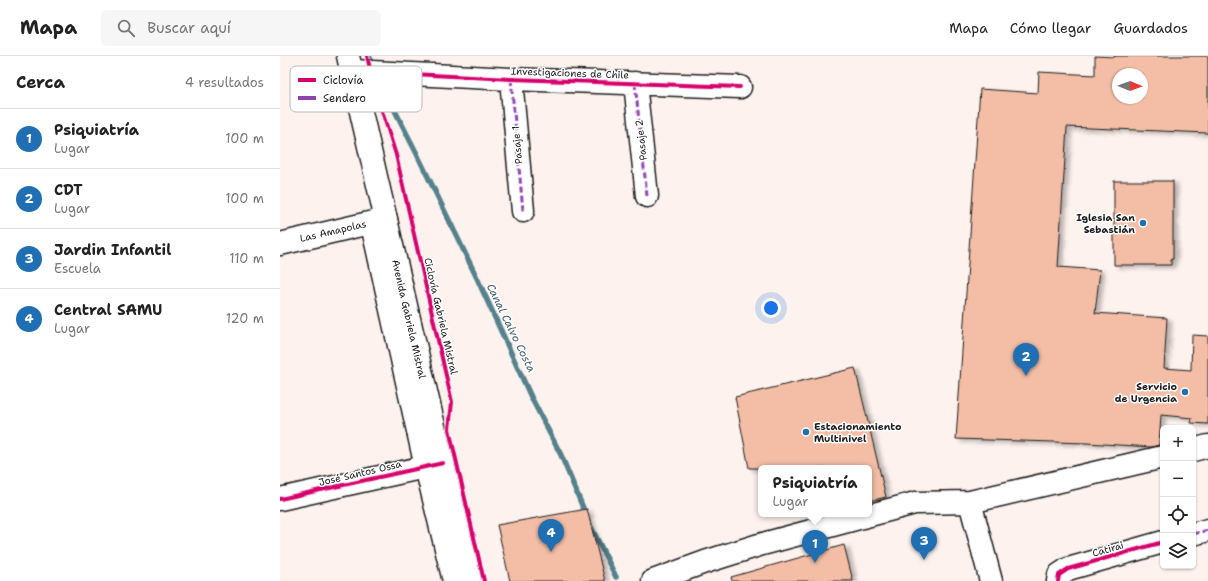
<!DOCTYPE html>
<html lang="es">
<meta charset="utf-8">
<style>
body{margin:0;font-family:"Shantell Sans",sans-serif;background:#f6f6f6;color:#222}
.controls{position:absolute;right:12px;bottom:12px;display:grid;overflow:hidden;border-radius:6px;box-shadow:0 1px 3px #0004}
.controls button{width:36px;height:36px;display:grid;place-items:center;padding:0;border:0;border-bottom:1px solid #e0e0e0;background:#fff;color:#222;font:20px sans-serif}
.compass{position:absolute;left:832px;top:12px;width:36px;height:36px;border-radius:50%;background:#fff;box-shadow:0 1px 3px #0004;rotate:91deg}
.you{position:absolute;left:491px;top:252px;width:14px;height:14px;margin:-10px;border:3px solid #fff;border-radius:50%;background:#1a73e8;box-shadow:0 0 0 6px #1a73e833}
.badge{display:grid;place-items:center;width:26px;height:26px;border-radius:50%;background:#1f6fb2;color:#fff;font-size:13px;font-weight:700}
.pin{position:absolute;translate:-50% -33px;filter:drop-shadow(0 1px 2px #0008)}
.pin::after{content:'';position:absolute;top:21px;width:14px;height:12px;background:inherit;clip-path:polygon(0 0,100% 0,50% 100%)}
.popup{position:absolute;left:478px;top:409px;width:114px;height:52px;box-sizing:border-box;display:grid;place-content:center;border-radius:6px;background:#fff;filter:drop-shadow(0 1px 3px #0005);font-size:13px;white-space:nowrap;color:#767676}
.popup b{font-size:15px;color:#222}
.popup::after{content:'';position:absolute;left:50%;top:100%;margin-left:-8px;border:8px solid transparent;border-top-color:#fff}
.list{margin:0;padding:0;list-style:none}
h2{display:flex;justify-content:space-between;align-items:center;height:52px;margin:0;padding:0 16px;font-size:17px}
h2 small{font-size:13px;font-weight:400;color:#767676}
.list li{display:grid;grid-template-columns:26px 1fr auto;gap:12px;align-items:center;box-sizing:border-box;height:60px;padding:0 16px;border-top:1px solid #e0e0e0}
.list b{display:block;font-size:15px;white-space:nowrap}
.list p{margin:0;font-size:13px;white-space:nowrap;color:#767676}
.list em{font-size:13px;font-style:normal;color:#767676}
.icon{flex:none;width:22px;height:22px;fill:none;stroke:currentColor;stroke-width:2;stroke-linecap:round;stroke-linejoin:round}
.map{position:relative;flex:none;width:928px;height:525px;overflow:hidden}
header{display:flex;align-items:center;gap:24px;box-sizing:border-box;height:56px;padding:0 20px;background:#fff;border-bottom:1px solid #e0e0e0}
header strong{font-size:19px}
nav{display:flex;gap:22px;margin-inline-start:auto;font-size:14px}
.search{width:280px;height:36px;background:#f6f6f6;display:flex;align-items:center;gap:10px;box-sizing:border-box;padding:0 14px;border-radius:6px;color:#767676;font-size:15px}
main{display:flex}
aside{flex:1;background:#fff}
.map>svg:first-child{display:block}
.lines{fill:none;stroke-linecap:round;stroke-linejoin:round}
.stream{stroke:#54818d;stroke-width:5.5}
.building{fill:#f4bea6;stroke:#1c1c1c;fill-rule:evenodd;filter:url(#shadow)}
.minor-casing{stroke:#1c1c1c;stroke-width:25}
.major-casing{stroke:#1c1c1c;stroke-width:25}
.minor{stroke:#fff;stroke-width:22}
.major{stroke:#fff;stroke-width:22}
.quiet{stroke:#8e44ad;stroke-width:3;stroke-dasharray:6 3;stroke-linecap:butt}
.cycleway-casing{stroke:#fff;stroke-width:6}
.cycleway{stroke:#d6006c;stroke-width:4}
.poi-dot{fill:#1f6fb2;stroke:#fff;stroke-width:1.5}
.labels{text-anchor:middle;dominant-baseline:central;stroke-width:3;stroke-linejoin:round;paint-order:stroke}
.street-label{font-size:10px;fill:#1c1c1c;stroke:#fff}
.poi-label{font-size:10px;font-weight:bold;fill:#1c1c1c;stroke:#fff;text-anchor:end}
.water-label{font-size:11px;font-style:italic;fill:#426068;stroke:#fff}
.key{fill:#fff;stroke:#bbb;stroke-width:1}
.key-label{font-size:11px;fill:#1c1c1c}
</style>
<header>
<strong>Mapa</strong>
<div class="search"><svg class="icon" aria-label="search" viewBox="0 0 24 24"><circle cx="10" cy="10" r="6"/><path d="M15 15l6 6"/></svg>Buscar aquí</div>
<nav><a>Mapa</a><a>Cómo llegar</a><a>Guardados</a></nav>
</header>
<main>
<aside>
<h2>Cerca<small>4 resultados</small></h2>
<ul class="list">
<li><span class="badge">1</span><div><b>Psiquiatría</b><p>Lugar</p></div><em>100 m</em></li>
<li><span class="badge">2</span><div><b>CDT</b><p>Lugar</p></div><em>100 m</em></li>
<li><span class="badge">3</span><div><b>Jardin Infantil</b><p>Escuela</p></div><em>110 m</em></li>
<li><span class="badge">4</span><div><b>Central SAMU</b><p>Lugar</p></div><em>120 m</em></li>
</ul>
</aside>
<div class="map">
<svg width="928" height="525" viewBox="0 0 928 525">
<defs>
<filter id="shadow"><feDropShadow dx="4.5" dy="2.5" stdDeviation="2" flood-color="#0004"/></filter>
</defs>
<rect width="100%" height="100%" fill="#fdf2ed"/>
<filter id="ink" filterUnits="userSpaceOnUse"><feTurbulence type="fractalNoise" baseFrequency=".025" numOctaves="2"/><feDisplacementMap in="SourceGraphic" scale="8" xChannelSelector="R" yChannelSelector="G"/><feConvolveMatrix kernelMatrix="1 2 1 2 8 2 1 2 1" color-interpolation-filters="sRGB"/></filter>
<g filter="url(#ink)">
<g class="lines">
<path class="stream" d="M 89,0 L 95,12
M 104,33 L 136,96 L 197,222 L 251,341 L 281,399 L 306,459
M 309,467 L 336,521"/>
</g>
<path class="building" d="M 815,0 L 835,1 L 835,0 L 928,0 L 928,77 L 787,71 L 778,211 L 820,214 L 815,257 L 887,262 L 884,312 L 911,314 L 912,279 L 928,280 L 928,368 L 911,367 L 912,362 L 881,359 L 879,389 L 871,391 L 807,387 L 676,383 L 700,33 L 758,37 L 759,16 L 815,19 ZM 838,18 L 862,18 L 862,42 L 838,42 Z
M 834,125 L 893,125 L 893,203 L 891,203 L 891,209 L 834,209 Z
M 575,312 L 606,441 L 589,445 L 589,412 L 469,412 L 455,341 Z
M 307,453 L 325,525 L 230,525 L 217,469 Z
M 564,489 L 573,525 L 452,525 L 451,521 Z"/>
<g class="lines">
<defs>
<path id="minor" d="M 72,15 L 231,23 L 460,31
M 231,23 L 243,155
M 355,27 L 367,140
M 0,188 L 106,163
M 913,394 L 928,390
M 0,443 L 163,407
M 690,446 L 711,525
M 913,478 L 928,474
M 373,525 L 425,506 L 479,489 L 635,447 L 690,446 L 883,401
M 778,525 L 779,519 L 788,513 L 883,486"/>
<path id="major" d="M 68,0 L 190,525
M 93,173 L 146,411 L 174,525"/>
</defs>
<use href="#minor" class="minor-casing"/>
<use href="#major" class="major-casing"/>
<use href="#minor" class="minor"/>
<use href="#major" class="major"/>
<path class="quiet" d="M 231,23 L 243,155
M 355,27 L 367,140
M 913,478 L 928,474"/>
<defs>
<path id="cycleway" d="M 87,0 L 94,30 L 116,99 L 172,346 L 169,373 L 204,525
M 72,15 L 231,23 L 460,31
M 0,443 L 163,407
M 778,525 L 779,519 L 788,513 L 883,486"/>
</defs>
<use href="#cycleway" class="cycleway-casing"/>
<use href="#cycleway" class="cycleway"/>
</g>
</g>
<g class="poi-dot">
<circle cx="863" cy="167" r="4"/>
<circle cx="905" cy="336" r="4"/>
<circle cx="526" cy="376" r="4"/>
</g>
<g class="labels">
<g class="street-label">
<text transform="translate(290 17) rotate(2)">Investigaciones de Chile</text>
<text transform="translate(361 84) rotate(-96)">Pasaje 2</text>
<text transform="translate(237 89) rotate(-95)">Pasaje 1</text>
<text transform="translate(53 175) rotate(-13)">Las Amapolas</text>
<text transform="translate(161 260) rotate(77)">Ciclovía Gabriela Mistral</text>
<text transform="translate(129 263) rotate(77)">Avenida Gabriela Mistral</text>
<text transform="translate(80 417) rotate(-13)">José Santos Ossa</text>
<text transform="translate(828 493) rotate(-16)">Catirai</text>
</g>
<g class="poi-label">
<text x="855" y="161">Iglesia San<tspan x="855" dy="12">Sebastián</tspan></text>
<text x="897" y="330">Servicio<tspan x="897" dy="12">de Urgencia</tspan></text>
<text x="534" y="370" text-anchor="start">Estacionamiento<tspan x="534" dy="12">Multinivel</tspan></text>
</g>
<g class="water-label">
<text transform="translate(231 272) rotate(64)">Canal Calvo Costa</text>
</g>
</g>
<rect x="10" y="10" width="132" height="46" rx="6" class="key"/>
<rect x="18" y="22" width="18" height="4" fill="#d6006c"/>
<rect x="18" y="40" width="18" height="4" fill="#8e44ad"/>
<g class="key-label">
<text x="43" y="28">Ciclovía</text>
<text x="43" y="46">Sendero</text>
</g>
</svg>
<div class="controls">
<button>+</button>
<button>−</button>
<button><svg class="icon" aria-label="locate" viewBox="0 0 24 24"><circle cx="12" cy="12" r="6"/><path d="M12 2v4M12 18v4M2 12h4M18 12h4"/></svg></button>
<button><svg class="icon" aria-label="layers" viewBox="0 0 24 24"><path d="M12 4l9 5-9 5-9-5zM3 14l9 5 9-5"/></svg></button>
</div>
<svg class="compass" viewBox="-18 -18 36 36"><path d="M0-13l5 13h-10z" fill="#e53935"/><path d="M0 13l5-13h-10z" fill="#767676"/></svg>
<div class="you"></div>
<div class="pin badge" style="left:535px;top:507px">1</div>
<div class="popup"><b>Psiquiatría</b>Lugar</div>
<div class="pin badge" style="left:746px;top:320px">2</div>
<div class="pin badge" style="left:644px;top:504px">3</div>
<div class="pin badge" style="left:271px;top:496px">4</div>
</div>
</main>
